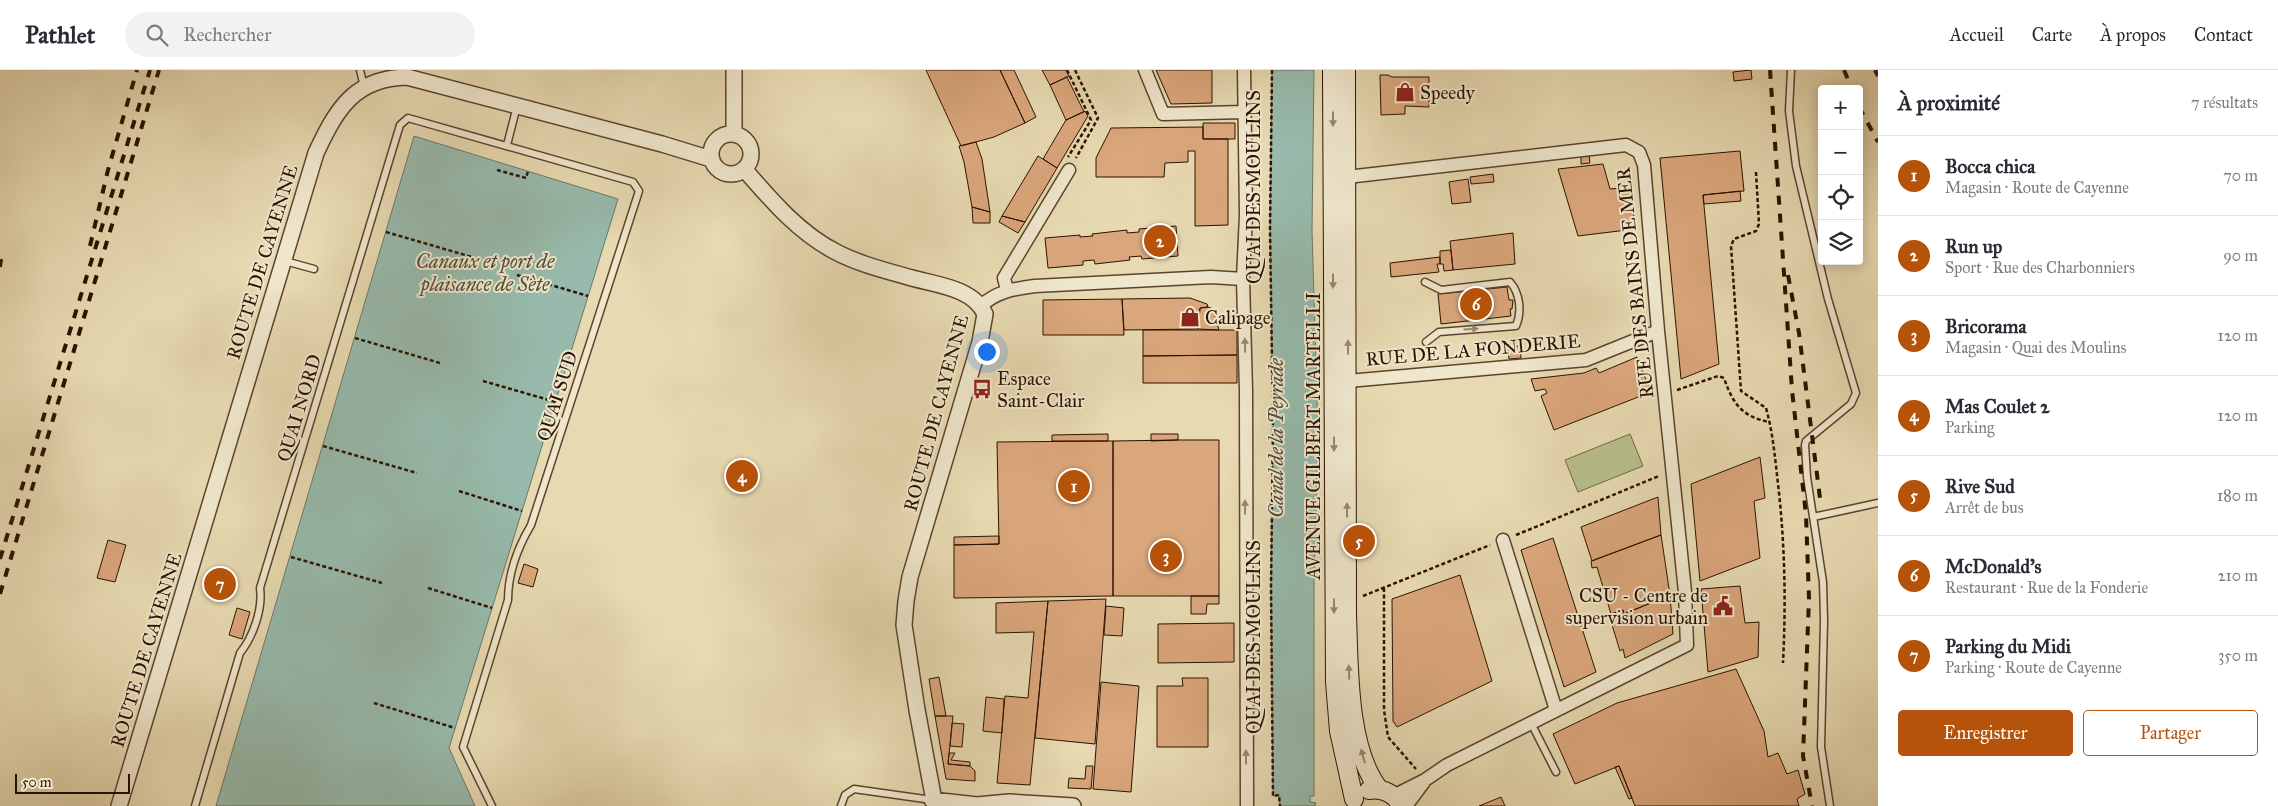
<!DOCTYPE html>
<html lang="fr">
<meta charset="utf-8">
<style>
body{margin:0;font-family:"IM FELL Great Primer",serif;background:#f2f2f3;color:#2b2b33}
.controls{position:absolute;right:15px;top:15px;display:grid;overflow:hidden;border-radius:5px;box-shadow:0 2px 12px #0003}
.controls button{width:45px;height:45px;display:grid;place-items:center;padding:0;border:0;border-bottom:1px solid #e1e1e2;background:#fff;color:#2b2b33;font:25px sans-serif}
.scale{position:absolute;left:15px;bottom:12px;width:115px;box-sizing:border-box;padding-left:5px;border:2px solid #2c1200;border-top:0;font-size:14px;line-height:18px;white-space:nowrap;color:#2c1200;-webkit-text-stroke:4px #efe6cc;paint-order:stroke}
.you{position:absolute;left:986px;top:281px;width:18px;height:18px;margin:-12px;border:4px solid #fff;border-radius:50%;background:#1a73e8;box-shadow:0 0 0 8px #1a73e833}
.badge{display:grid;place-items:center;width:32px;height:32px;border-radius:50%;background:#b45309;color:#fff;font-size:16px;font-weight:700}
.pin{position:absolute;translate:-50% -50%;border:2px solid #fff;box-shadow:0 1px 5px #0006}
.list{margin:0;padding:0;list-style:none}
h2{display:flex;justify-content:space-between;align-items:center;height:65px;margin:0;padding:0 20px;font-size:21px}
h2 small{font-size:16px;font-weight:400;color:#7c7c81}
.list li{display:grid;grid-template-columns:32px 1fr auto;gap:15px;align-items:center;box-sizing:border-box;height:80px;padding:0 20px;border-top:1px solid #e1e1e2}
.list b{display:block;font-size:19px;white-space:nowrap}
.list p{margin:0;font-size:16px;white-space:nowrap;color:#7c7c81}
.list em{font-size:16px;font-style:normal;color:#7c7c81}
.actions{display:flex;gap:10px;padding:15px 20px}
.actions a{flex:1;padding:11px 0;border:1px solid #b45309;border-radius:5px;text-align:center;font-size:18px;color:#b45309}
.actions .main{background:#b45309;color:#fff}
.icon{flex:none;width:28px;height:28px;fill:none;stroke:currentColor;stroke-width:2;stroke-linecap:round;stroke-linejoin:round}
.map{position:relative;flex:none;width:1878px;height:736px;overflow:hidden}
header{display:flex;align-items:center;gap:30px;box-sizing:border-box;height:70px;padding:0 25px;background:#fff;border-bottom:1px solid #e1e1e2}
header strong{font-size:24px}
nav{display:flex;gap:28px;margin-inline-start:auto;font-size:18px}
.search{width:350px;height:45px;background:#f2f2f3;display:flex;align-items:center;gap:12px;box-sizing:border-box;padding:0 18px;border-radius:28px;color:#7c7c81;font-size:19px}
main{display:flex}
aside{flex:1;background:#fff}
.map>svg:first-child{display:block}
.green{fill:#b7bf8a;stroke:#726845}
.water{fill:#97baac;stroke:#6c7767}
.building{fill:#daa67b;stroke:#2c1200}
.lines{fill:none;stroke-linecap:round;stroke-linejoin:round}
.service-casing{stroke:#5b442c;stroke-width:9}
.minor-casing{stroke:#5b442c;stroke-width:15}
.tertiary-casing{stroke:#5b442c;stroke-width:18}
.secondary-casing{stroke:#2c1200;stroke-width:20}
.path{stroke:#2c1200;stroke-width:2.5;stroke-dasharray:4 2.5;stroke-linecap:butt}
.service{stroke:#efe6cc;stroke-width:6}
.minor{stroke:#efe6cc;stroke-width:12}
.tertiary{stroke:#efe6cc;stroke-width:15}
.secondary{stroke:#efe6cc;stroke-width:18}
.rail{stroke:#2c1200;stroke-width:4;stroke-dasharray:9 9;stroke-linecap:butt}
.oneway{fill:#978770}
.labels{text-anchor:middle;dominant-baseline:central;stroke-width:4;stroke-linejoin:round;paint-order:stroke}
.poi-label{font-size:19px;fill:#2c1200;stroke:#efe6cc;text-anchor:start}
.street-label{font-size:19px;fill:#2c1200;stroke:#efe6cc}
.water-label{font-size:20px;font-style:italic;fill:#514d3c;stroke:#efe6cc}
</style>
<header>
<strong>Pathlet</strong>
<div class="search"><svg class="icon" aria-label="search" viewBox="0 0 24 24"><circle cx="10" cy="10" r="6"/><path d="M15 15l6 6"/></svg>Rechercher</div>
<nav><a>Accueil</a><a>Carte</a><a>À propos</a><a>Contact</a></nav>
</header>
<main>
<div class="map">
<svg width="1878" height="736" viewBox="0 0 1878 736">
<rect width="100%" height="100%" fill="#e7d9b1"/>
<filter id="stains"><feTurbulence type="fractalNoise" baseFrequency=".004" numOctaves="4"/><feColorMatrix values="0 0 0 0 .2 0 0 0 0 .09 0 0 0 0 .02 0 0 0 .5 -.17"/></filter>
<radialGradient id="worn" r=".72"><stop offset=".6" stop-color="#630" stop-opacity="0"/><stop offset="1" stop-color="#630" stop-opacity=".3"/></radialGradient>
<path class="green" d="M 1630,364 L 1643,396 L 1578,422 L 1565,390 Z"/>
<path class="water" d="M 1272,0 L 1314,0 L 1312,160 L 1318,364 L 1314,509 L 1314,726 L 1310,726 L 1310,732 L 1316,733 L 1315,736 L 1280,736 L 1279,725 L 1273,726 L 1271,517 L 1273,358 L 1270,159 Z
M 414,66 L 618,129 L 449,678 L 475,736 L 216,736 Z"/>
<path class="building" d="M 926,0 L 1000,0 L 1025,53 L 994,67 L 961,76 Z
M 1000,0 L 1014,0 L 1036,47 L 1025,53 Z
M 1042,0 L 1066,0 L 1069,6 L 1050,15 Z
M 1156,0 L 1212,0 L 1212,33 L 1171,34 Z
M 1751,0 L 1752,9 L 1734,11 L 1733,2 Z
M 1380,5 L 1388,5 L 1392,7 L 1429,7 L 1429,37 L 1405,36 L 1405,44 L 1381,45 Z
M 1067,7 L 1084,42 L 1066,50 L 1050,15 Z
M 1085,41 L 1088,46 L 1057,98 L 1043,89 L 1066,50 Z
M 1203,53 L 1235,53 L 1235,69 L 1203,69 Z
M 1203,57 L 1203,69 L 1228,69 L 1228,155 L 1195,156 L 1195,81 L 1188,81 L 1188,92 L 1165,93 L 1164,107 L 1096,107 L 1096,88 L 1111,58 Z
M 976,72 L 982,89 L 990,142 L 972,137 L 964,92 L 959,76 Z
M 1740,81 L 1744,121 L 1703,125 L 1719,294 L 1681,309 L 1660,88 Z
M 1589,85 L 1590,93 L 1581,94 L 1581,86 Z
M 1038,86 L 1057,98 L 1025,152 L 1002,146 Z
M 1603,94 L 1610,119 L 1631,117 L 1635,159 L 1578,166 L 1558,99 Z
M 1493,104 L 1494,112 L 1471,114 L 1470,107 Z
M 1468,109 L 1471,132 L 1452,134 L 1449,112 Z
M 1740,121 L 1741,131 L 1704,134 L 1703,125 Z
M 972,137 L 990,142 L 990,153 L 973,153 Z
M 1002,146 L 1025,152 L 1018,163 L 999,152 Z
M 1176,156 L 1178,186 L 1142,189 L 1141,186 L 1129,187 L 1130,190 L 1095,194 L 1094,190 L 1083,191 L 1083,195 L 1048,198 L 1045,168 L 1080,165 L 1080,167 L 1093,166 L 1092,164 L 1127,160 L 1127,163 L 1139,162 L 1139,159 Z
M 1513,163 L 1515,194 L 1453,200 L 1450,171 Z
M 1451,180 L 1453,200 L 1444,201 L 1443,194 L 1440,194 L 1440,181 Z
M 1440,187 L 1440,194 L 1437,194 L 1439,202 L 1391,207 L 1390,193 Z
M 1507,217 L 1509,230 L 1513,230 L 1512,239 L 1510,239 L 1511,246 L 1441,254 L 1438,224 Z
M 1190,228 L 1207,234 L 1208,237 L 1200,238 L 1198,259 L 1124,260 L 1122,229 Z
M 1122,229 L 1124,265 L 1043,265 L 1043,230 Z
M 1208,237 L 1213,239 L 1219,260 L 1198,259 L 1200,238 Z
M 1143,260 L 1237,260 L 1237,285 L 1143,286 Z
M 1520,276 L 1521,288 L 1509,289 L 1508,277 Z
M 1237,285 L 1237,313 L 1143,313 L 1143,286 Z
M 1637,287 L 1651,322 L 1554,360 L 1541,326 L 1547,323 L 1545,319 L 1535,321 L 1531,309 L 1584,303 L 1596,298 L 1599,303 Z
M 1108,364 L 1108,371 L 1052,371 L 1052,365 Z
M 1151,364 L 1178,364 L 1178,370 L 1151,371 Z
M 1178,370 L 1219,370 L 1219,526 L 1113,526 L 1113,371 Z
M 1108,371 L 1113,371 L 1113,526 L 954,528 L 954,475 L 999,474 L 997,372 Z
M 1760,387 L 1765,428 L 1754,431 L 1760,488 L 1700,511 L 1691,414 Z
M 1658,427 L 1661,465 L 1592,491 L 1581,457 Z
M 1661,465 L 1670,525 L 1624,544 L 1623,540 L 1611,544 L 1597,497 L 1592,498 L 1591,491 Z
M 999,466 L 999,474 L 954,475 L 954,467 Z
M 1553,468 L 1596,602 L 1564,617 L 1521,480 Z
M 108,470 L 126,475 L 115,512 L 97,508 Z
M 524,494 L 538,499 L 533,517 L 518,513 Z
M 1460,505 L 1492,611 L 1397,657 L 1393,651 L 1392,529 Z
M 1740,516 L 1745,553 L 1759,552 L 1758,587 L 1708,602 L 1701,519 Z
M 1670,525 L 1673,564 L 1625,588 L 1623,579 L 1620,581 L 1609,545 L 1623,540 L 1624,544 Z
M 1191,526 L 1219,526 L 1219,534 L 1207,534 L 1206,544 L 1191,544 Z
M 1106,529 L 1095,674 L 1035,668 L 1048,531 Z
M 1048,531 L 1030,715 L 997,713 L 1005,626 L 1028,628 L 1034,562 L 996,563 L 996,533 Z
M 1106,536 L 1124,538 L 1122,566 L 1104,565 Z
M 237,538 L 250,542 L 242,569 L 229,565 Z
M 1234,553 L 1234,592 L 1158,593 L 1158,554 Z
M 1736,599 L 1764,661 L 1768,687 L 1778,683 L 1787,704 L 1798,700 L 1805,724 L 1797,729 L 1799,736 L 1635,736 L 1619,696 L 1575,714 L 1553,664 L 1617,633 Z
M 939,607 L 946,646 L 935,646 L 929,609 Z
M 1182,608 L 1208,608 L 1208,677 L 1157,677 L 1157,616 L 1183,616 Z
M 1101,612 L 1139,616 L 1131,722 L 1093,719 Z
M 986,627 L 1004,629 L 1002,663 L 983,661 Z
M 935,646 L 953,646 L 948,694 L 970,696 L 975,701 L 975,711 L 946,709 Z
M 952,653 L 964,654 L 962,677 L 950,676 Z
M 949,683 L 955,683 L 951,690 L 970,692 L 970,696 L 948,694 Z
M 1086,696 L 1093,696 L 1091,719 L 1068,718 L 1069,708 L 1085,709 Z
M 1619,696 L 1632,728 L 1629,729 L 1615,697 Z
M 1501,727 L 1505,736 L 1479,736 Z"/>
<g class="lines">
<defs>
<path id="service" d="M 360,0 L 364,17
M 1791,0 L 1789,41 L 1796,96 L 1828,229 L 1856,323 L 1851,334 L 1806,371 L 1805,375 L 1807,407 L 1823,512 L 1824,551 L 1821,677 L 1830,736
M 507,75 L 517,36
M 285,191 L 314,199
M 1425,212 L 1441,220 L 1510,212 C 1520,223 1522,242 1516,256 L 1439,262 L 1426,272
M 1813,447 L 1878,433
M 1531,653 L 1556,702
M 195,736 L 240,583 C 253,567 263,539 260,518 L 400,55 L 408,48 L 633,112 L 639,121 L 531,455 C 518,477 508,504 508,530 L 463,677 L 492,736
M 841,736 L 845,725 L 854,719 L 932,730"/>
<path id="minor" d="M 1145,0 L 1163,44 L 1244,42
M 1244,0 L 1246,145 L 1243,209 L 1246,321 L 1247,736
M 1347,107 L 1626,75 L 1639,82 L 1644,95 L 1658,261 L 1685,522 L 1687,575 L 1447,695 L 1425,710 L 1393,726
M 1007,220 L 1004,208 L 1069,100
M 981,236 C 997,221 1014,219 1035,216 L 1211,207 L 1243,209
M 1348,311 L 1586,290 L 1658,261
M 1503,470 L 1556,640
M 1406,736 L 1424,712"/>
<path id="tertiary" d="M 734,63 L 734,0
M711 84a20 20 0 1 1 40 0a20 20 0 1 1-40 0Z
M 745,100 C 771,130 799,163 836,182 C 859,194 887,201 912,208 C 937,215 973,218 985,244 L 980,272 L 910,507 L 906,531 L 904,555 L 917,640 L 935,736
M 932,730 L 977,735 L 1009,732 L 1073,736
M 119,736 L 316,83 C 336,40 354,8 407,7 L 662,74 L 711,89"/>
<path id="secondary" d="M 1332,0 L 1335,612 L 1339,661 L 1354,729
M 1346,0 L 1347,545 C 1349,596 1347,678 1379,719
M 1369,720 C 1382,718 1395,723 1401,736"/>
</defs>
<use href="#service" class="service-casing"/>
<use href="#minor" class="minor-casing"/>
<use href="#tertiary" class="tertiary-casing"/>
<use href="#secondary" class="secondary-casing"/>
<path class="path" d="M 1067,0 L 1091,50 L 1068,87
M 1075,0 L 1098,48 L 1076,88
M 1272,0 L 1270,159 L 1273,358 L 1271,517 L 1273,726 L 1279,725 L 1280,736
M 497,100 L 526,108 L 528,101
M 1756,102 L 1759,154 L 1756,161 L 1734,169 L 1731,176 L 1741,321 L 1766,338 C 1773,363 1775,388 1778,414 C 1785,474 1786,533 1783,593
M 386,162 L 472,187
M 517,205 L 588,226
M 355,268 L 440,293
M 483,311 L 556,332
M 1677,320 L 1718,306 L 1724,308 C 1733,334 1742,347 1770,352
M 323,376 L 417,403
M 459,421 L 522,441
M 1516,465 L 1659,406
M 291,487 L 382,513
M 428,518 L 492,538
M 1384,518 L 1384,640 L 1388,667 L 1416,699
M 1363,526 L 1490,475
M 374,633 L 455,658"/>
<use href="#service" class="service"/>
<use href="#minor" class="minor"/>
<use href="#tertiary" class="tertiary"/>
<use href="#secondary" class="secondary"/>
<path class="rail" d="M 1770,0 L 1792,320 L 1806,445 L 1809,528 L 1803,686 L 1812,736
M 1844,0 L 1852,19
M 1875,0 L 1878,6
M 1859,37 L 1878,72
M 90,176 L 108,100 L 137,0
M 0,197 L 1,189
M 1788,205 L 1799,263 L 1821,436
M 0,489 L 150,0
M 0,524 L 159,0"/>
</g>
<defs><path id="oneway-solid" d="M-6-.8H1V-3.2L6.5 0L1 3.2V.8H-6Z" transform="scale(1.25)"/></defs>
<g class="oneway">
<use href="#oneway-solid" transform="translate(1333 49) rotate(90)"/>
<use href="#oneway-solid" transform="translate(1333 211) rotate(90)"/>
<use href="#oneway-solid" transform="translate(1471 259) rotate(-4)"/>
<use href="#oneway-solid" transform="translate(1245 275) rotate(-91)"/>
<use href="#oneway-solid" transform="translate(1348 277) rotate(-90)"/>
<use href="#oneway-solid" transform="translate(1334 374) rotate(90)"/>
<use href="#oneway-solid" transform="translate(1245 437) rotate(-90)"/>
<use href="#oneway-solid" transform="translate(1347 440) rotate(-90)"/>
<use href="#oneway-solid" transform="translate(1334 536) rotate(90)"/>
<use href="#oneway-solid" transform="translate(1349 602) rotate(-92)"/>
<use href="#oneway-solid" transform="translate(1363 686) rotate(-105)"/>
<use href="#oneway-solid" transform="translate(1246 687) rotate(-90)"/>
</g>
<defs>
<symbol id="shop-bare" viewBox="-9 -9 18 18"><path d="M-5-2.5h2.3a2.7 3.5 0 0 1 5.4 0H5L5.5 6h-11ZM-1.5-2.5h3a1.5 2.3 0 0 0-3 0Z" fill="#8f2418" stroke="#efe6cc" stroke-width="2.5" paint-order="stroke"/></symbol>
<symbol id="bus-bare" viewBox="-9 -9 18 18"><path d="M-5-6H5V4H4V6H2V4H-2V6H-4V4H-5ZM-3.5-4V0h7V-4ZM-3.5 1.2v1.5H-2V1.2ZM2 1.2v1.5H3.5V1.2Z" fill="#8f2418" stroke="#efe6cc" stroke-width="2.5" paint-order="stroke"/></symbol>
<symbol id="civic-bare" viewBox="-9 -9 18 18"><path d="M-.6-6.5H3V-4.5H.6V-3L4-1V1h2V6H-6V1h2V-1L-.6-3ZM-1.2 2.5V6h2.4V2.5Z" fill="#8f2418" stroke="#efe6cc" stroke-width="2.5" paint-order="stroke"/></symbol>
</defs>
<g fill-rule="evenodd">
<use href="#shop-bare" x="1391" y="8" width="28" height="28"/>
<use href="#shop-bare" x="1176" y="233" width="28" height="28"/>
<use href="#bus-bare" x="968" y="305" width="28" height="28"/>
<use href="#civic-bare" x="1709" y="522" width="28" height="28"/>
</g>
<g class="labels">
<g class="poi-label">
<text x="1420" y="22">Speedy</text>
<text x="1205" y="247">Calipage</text>
<text x="997" y="308">Espace<tspan x="997" dy="22">Saint-Clair</tspan></text>
<text x="1708" y="525" text-anchor="end">CSU - Centre de<tspan x="1708" dy="22">supervision urbain</tspan></text>
</g>
<g class="street-label">
<text transform="translate(1253 117) rotate(-90)">QUAI DES MOULINS</text>
<text transform="translate(262 192) rotate(-73)">ROUTE DE CAYENNE</text>
<text transform="translate(1635 213) rotate(-96)">RUE DES BAINS DE MER</text>
<text transform="translate(1473 280) rotate(-5)">RUE DE LA FONDERIE</text>
<text transform="translate(557 326) rotate(-72)">QUAI SUD</text>
<text transform="translate(299 338) rotate(-73)">QUAI NORD</text>
<text transform="translate(936 343) rotate(-75)">ROUTE DE CAYENNE</text>
<text transform="translate(1313 366) rotate(-90)">AVENUE GILBERT MARTELLI</text>
<text transform="translate(1253 567) rotate(-90)">QUAI DES MOULINS</text>
<text transform="translate(146 580) rotate(-73)">ROUTE DE CAYENNE</text>
</g>
<g class="water-label">
<text x="485" y="191">Canaux et port de<tspan x="485" dy="23">plaisance de Sète</tspan></text>
<text transform="translate(1276 368) rotate(-90)">Canal de la Peyrade</text>
</g>
</g>
<rect width="100%" height="100%" filter="url(#stains)"/>
<rect width="100%" height="100%" fill="url(#worn)"/>
</svg>
<div class="controls">
<button>+</button>
<button>−</button>
<button><svg class="icon" aria-label="locate" viewBox="0 0 24 24"><circle cx="12" cy="12" r="6"/><path d="M12 2v4M12 18v4M2 12h4M18 12h4"/></svg></button>
<button><svg class="icon" aria-label="layers" viewBox="0 0 24 24"><path d="M12 4l9 5-9 5-9-5zM3 14l9 5 9-5"/></svg></button>
</div>
<div class="scale">50 m</div>
<div class="you"></div>
<div class="pin badge" style="left:1074px;top:416px">1</div>
<div class="pin badge" style="left:1160px;top:171px">2</div>
<div class="pin badge" style="left:1166px;top:486px">3</div>
<div class="pin badge" style="left:742px;top:406px">4</div>
<div class="pin badge" style="left:1359px;top:471px">5</div>
<div class="pin badge" style="left:1476px;top:234px">6</div>
<div class="pin badge" style="left:220px;top:514px">7</div>
</div>
<aside>
<h2>À proximité<small>7 résultats</small></h2>
<ul class="list">
<li><span class="badge">1</span><div><b>Bocca chica</b><p>Magasin · Route de Cayenne</p></div><em>70 m</em></li>
<li><span class="badge">2</span><div><b>Run up</b><p>Sport · Rue des Charbonniers</p></div><em>90 m</em></li>
<li><span class="badge">3</span><div><b>Bricorama</b><p>Magasin · Quai des Moulins</p></div><em>120 m</em></li>
<li><span class="badge">4</span><div><b>Mas Coulet 2</b><p>Parking</p></div><em>120 m</em></li>
<li><span class="badge">5</span><div><b>Rive Sud</b><p>Arrêt de bus</p></div><em>180 m</em></li>
<li><span class="badge">6</span><div><b>McDonald's</b><p>Restaurant · Rue de la Fonderie</p></div><em>210 m</em></li>
<li><span class="badge">7</span><div><b>Parking du Midi</b><p>Parking · Route de Cayenne</p></div><em>350 m</em></li>
</ul>
<div class="actions"><a class="main">Enregistrer</a><a>Partager</a></div>
</aside>
</main>
